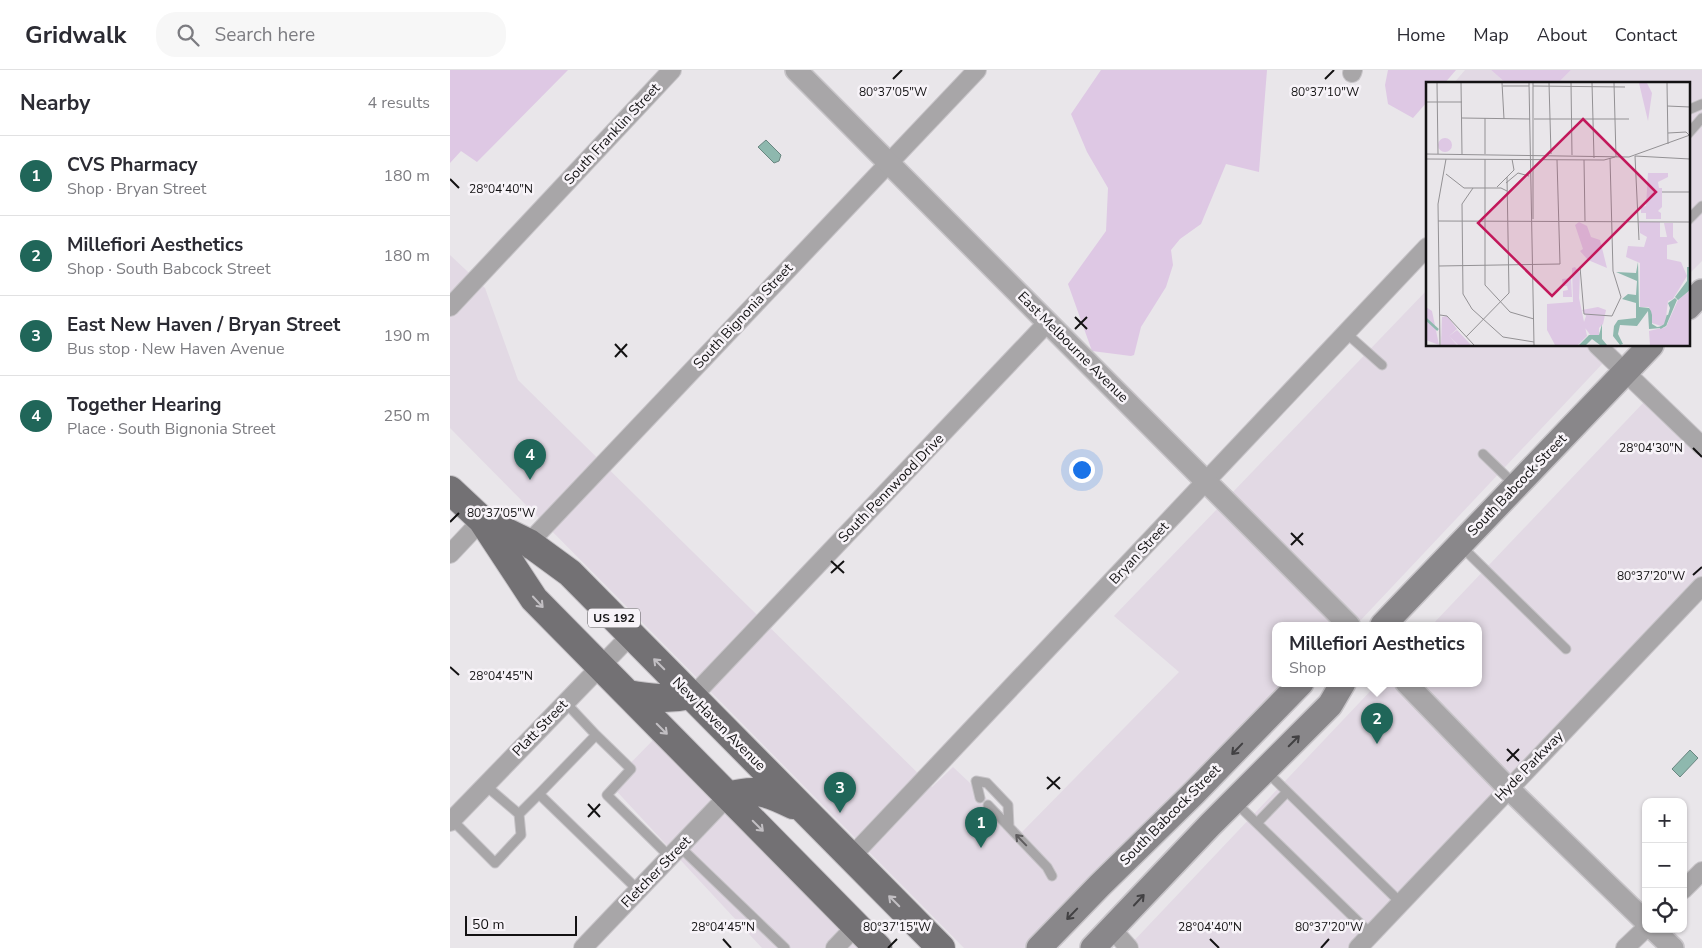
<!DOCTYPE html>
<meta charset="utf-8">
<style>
body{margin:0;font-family:"Nunito Sans",sans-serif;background:#f7f7f7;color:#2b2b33}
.controls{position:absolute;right:15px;bottom:15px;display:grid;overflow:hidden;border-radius:10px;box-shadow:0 1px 4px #0004}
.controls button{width:45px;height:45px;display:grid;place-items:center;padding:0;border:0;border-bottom:1px solid #e1e1e2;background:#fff;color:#2b2b33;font:25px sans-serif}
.scale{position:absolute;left:15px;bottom:12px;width:112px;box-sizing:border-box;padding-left:5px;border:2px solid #131213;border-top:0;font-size:14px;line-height:18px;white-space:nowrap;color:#131213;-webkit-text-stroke:4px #f7f3f8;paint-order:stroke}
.you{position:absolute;left:631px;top:399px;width:18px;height:18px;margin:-12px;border:4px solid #fff;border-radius:50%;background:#1a73e8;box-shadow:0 0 0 8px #1a73e833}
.badge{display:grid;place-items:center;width:32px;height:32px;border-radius:50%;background:#206659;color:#fff;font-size:16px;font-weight:700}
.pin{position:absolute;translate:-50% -41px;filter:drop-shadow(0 1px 2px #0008)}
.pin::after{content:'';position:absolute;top:26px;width:18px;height:15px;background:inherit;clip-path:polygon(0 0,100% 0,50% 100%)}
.popup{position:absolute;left:822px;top:552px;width:210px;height:65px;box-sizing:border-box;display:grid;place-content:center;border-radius:10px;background:#fff;filter:drop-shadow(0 1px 4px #0005);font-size:16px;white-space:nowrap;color:#7c7c81}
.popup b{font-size:19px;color:#2b2b33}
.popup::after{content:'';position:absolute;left:50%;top:100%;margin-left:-10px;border:10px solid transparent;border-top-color:#fff}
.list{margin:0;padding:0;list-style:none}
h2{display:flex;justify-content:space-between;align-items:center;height:65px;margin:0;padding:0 20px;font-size:21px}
h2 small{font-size:16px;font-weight:400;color:#7c7c81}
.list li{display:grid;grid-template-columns:32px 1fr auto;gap:15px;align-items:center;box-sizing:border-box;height:80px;padding:0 20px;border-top:1px solid #e1e1e2}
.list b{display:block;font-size:19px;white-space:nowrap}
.list p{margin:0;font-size:16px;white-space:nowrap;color:#7c7c81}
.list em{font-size:16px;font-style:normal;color:#7c7c81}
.icon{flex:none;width:28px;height:28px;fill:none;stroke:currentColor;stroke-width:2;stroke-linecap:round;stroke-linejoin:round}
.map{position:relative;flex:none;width:1252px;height:878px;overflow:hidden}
header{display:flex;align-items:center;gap:30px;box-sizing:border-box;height:70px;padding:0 25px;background:#fff;border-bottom:1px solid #e1e1e2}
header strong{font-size:24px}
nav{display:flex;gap:28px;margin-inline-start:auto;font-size:18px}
.search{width:350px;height:45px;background:#f7f7f7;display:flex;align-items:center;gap:12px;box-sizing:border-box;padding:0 18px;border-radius:20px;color:#7c7c81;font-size:19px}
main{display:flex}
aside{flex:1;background:#fff}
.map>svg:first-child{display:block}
.built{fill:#e2d9e4}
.green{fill:#dec8e4}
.water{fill:#8eb8ae;stroke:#698680}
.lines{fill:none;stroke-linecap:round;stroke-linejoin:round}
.service-casing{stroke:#c7c4c8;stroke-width:11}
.minor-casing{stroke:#c7c4c8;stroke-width:20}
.tertiary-casing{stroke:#c7c4c8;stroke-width:24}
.secondary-casing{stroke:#c7c4c8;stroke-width:28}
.primary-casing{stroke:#c7c4c8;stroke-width:30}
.service{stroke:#a8a6a8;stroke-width:9}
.minor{stroke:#a8a6a8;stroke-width:18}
.tertiary{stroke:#a8a6a8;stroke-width:21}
.secondary{stroke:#89878a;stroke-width:25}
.primary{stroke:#737174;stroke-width:28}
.oneway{stroke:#c2bfc3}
.oneway2{stroke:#424143}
.oneway3{stroke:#5e5c5e}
.ticks{fill:none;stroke:#131213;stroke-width:2}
.labels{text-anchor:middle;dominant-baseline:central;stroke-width:5;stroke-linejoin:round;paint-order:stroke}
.shield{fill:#f7f3f8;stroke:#575658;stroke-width:1}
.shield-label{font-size:12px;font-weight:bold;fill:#131213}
.street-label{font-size:14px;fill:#131213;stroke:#f7f3f8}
.inset-river{fill:none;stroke:#8eb8ae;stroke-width:2.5}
.inset-road{fill:none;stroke:#939194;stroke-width:1}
.view{fill:#c2185b;fill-opacity:0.15;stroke:#c2185b;stroke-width:2.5}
.inset-edge{fill:none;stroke:#131213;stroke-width:2.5}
.ticks-label{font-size:12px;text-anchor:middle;fill:#131213;stroke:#f7f3f8;stroke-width:5;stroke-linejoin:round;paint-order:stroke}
</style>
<header>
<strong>Gridwalk</strong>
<div class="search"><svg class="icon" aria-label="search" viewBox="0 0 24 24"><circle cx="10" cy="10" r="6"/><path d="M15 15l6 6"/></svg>Search here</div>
<nav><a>Home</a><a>Map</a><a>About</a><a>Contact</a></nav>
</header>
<main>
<aside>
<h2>Nearby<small>4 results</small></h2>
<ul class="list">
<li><span class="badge">1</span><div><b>CVS Pharmacy</b><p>Shop · Bryan Street</p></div><em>180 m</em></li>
<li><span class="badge">2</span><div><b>Millefiori Aesthetics</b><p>Shop · South Babcock Street</p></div><em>180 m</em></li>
<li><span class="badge">3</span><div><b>East New Haven / Bryan Street</b><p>Bus stop · New Haven Avenue</p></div><em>190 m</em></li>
<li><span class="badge">4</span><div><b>Together Hearing</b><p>Place · South Bignonia Street</p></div><em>250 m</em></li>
</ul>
</aside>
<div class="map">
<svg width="1252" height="878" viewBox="0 0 1252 878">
<rect width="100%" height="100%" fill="#e9e6ea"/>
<path class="built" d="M 1015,0 L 1041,0 L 1057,14 L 1003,14 Z
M 1121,0 L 1252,0 L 1252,191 L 1238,205 L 1238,14 L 1107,14 Z
M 0,185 L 35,218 L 68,310 L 482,717 L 503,697 L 572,762 L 729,602 L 664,546 L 769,437 L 887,555 L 826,555 L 826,613 L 840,613 L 579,878 L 514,878 L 0,358 Z
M 977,220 L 977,275 L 1170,275 L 909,552 L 781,424 Z
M 1194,332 L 1252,384 L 1252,526 L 1069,716 L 968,613 L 1028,613 L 1028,555 L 982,555 Z
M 928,613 L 943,613 L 1056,729 L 912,878 L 679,878 L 678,877 Z
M 207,666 L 412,878 L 312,878 L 160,714 Z"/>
<path class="green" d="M 0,0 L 118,0 L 27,92 L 11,81 L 0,93 Z
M 651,0 L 817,0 L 809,102 L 776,94 L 751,154 L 730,169 L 721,180 L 723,195 L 716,217 L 691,257 L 684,285 L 681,286 L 642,281 L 618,214 L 656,161 L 658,118 L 637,82 L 621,44 Z
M 938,0 L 1006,0 L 994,14 L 977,14 L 977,32 L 963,48 L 938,34 L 935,15 Z
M 1041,0 L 1121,0 L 1107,14 L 1057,14 Z"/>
<path class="water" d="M 316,70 L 331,85 L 329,91 L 324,93 L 308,77 Z
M 1240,680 L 1248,688 L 1230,707 L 1222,699 Z"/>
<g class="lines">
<defs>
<path id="service" d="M 1238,40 L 1252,34
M 1238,64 L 1252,48
M 1238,150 L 1252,136
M 896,263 L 932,295
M 1033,384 L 1064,414
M 1011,476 L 1116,579
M 115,632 L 146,665
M 817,702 L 951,833
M 35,715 L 69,744 L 89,724
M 530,728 L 526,711 L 537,713 L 558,735 L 559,757
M 785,732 L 921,864
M 538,735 L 597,797 L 602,806
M 2,750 L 45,793 L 71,765 L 69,744
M 807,753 L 837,722
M 230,777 L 335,878
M 188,820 L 89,724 L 146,665 L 181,699 L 157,725 L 220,787"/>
<path id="minor" d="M 902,3 L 903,0
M 0,237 L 222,0
M 1147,275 L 1252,376
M 72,480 L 527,0
M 0,484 L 32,450
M 242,627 L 598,252
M 0,752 L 181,565
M 401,787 L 977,177
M 1233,820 L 1252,801
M 662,859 L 679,878
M 133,878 L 278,726
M 385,878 L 406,856
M 908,878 L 1252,516
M 1175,878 L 1196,858"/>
<path id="tertiary" d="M 346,0 L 899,555
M 956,613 L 1058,718 L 1196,852
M 1203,859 L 1223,878"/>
<path id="secondary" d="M 1238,237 L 1252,222
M 933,555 L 1201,275
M 589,878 L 650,815 L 744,723 L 851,613
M 643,878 L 760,755 L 880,635 L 893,613"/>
<path id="primary" d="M 0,420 L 32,450 L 84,529 L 428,878
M 32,450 L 79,473 L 120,503 L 491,878
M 178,624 C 200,628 218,630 240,625
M 278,726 C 306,718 317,722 343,735"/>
</defs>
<use href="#service" class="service-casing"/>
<use href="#minor" class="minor-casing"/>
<use href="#tertiary" class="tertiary-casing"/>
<use href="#secondary" class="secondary-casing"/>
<use href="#primary" class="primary-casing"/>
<use href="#service" class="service"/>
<use href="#minor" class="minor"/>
<use href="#tertiary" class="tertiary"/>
<use href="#secondary" class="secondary"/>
<use href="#primary" class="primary"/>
</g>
<defs><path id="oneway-shaft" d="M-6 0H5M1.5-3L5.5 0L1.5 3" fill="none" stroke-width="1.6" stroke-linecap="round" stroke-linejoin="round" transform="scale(1.25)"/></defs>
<g class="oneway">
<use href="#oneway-shaft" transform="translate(88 532) rotate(47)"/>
<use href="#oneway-shaft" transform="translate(209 594) rotate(-135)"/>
<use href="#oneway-shaft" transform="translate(212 659) rotate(45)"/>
<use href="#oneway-shaft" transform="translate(308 756) rotate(45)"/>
<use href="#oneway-shaft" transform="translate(444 831) rotate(-135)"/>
</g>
<g class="oneway2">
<use href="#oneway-shaft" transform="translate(844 671) rotate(-45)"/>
<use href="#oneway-shaft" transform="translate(787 679) rotate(134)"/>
<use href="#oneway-shaft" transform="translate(689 830) rotate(-47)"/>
<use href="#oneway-shaft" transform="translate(622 844) rotate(134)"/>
</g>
<use class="oneway3" href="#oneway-shaft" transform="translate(571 770) rotate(-134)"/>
<path class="ticks" d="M 443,9 L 452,0M 875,9 L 884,0M 0,109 L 9,118M 625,247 L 637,259M 625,259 L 637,247M 165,274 L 177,287M 165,287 L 177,274M 1243,378 L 1252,387M 0,452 L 9,443M 841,463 L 853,475M 841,475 L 853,463M 381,491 L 394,503M 381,503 L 394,491M 1243,505 L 1252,497M 0,597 L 9,605M 1057,679 L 1069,691M 1057,691 L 1069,679M 597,707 L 610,719M 597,719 L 610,707M 138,734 L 150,747M 138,747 L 150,734M 273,869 L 281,878M 760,869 L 769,878M 438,878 L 447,869M 871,878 L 879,869"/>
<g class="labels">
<rect class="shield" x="138" y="538.5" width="52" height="19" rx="4"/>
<g class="shield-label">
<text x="164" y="548">US 192</text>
</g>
<g class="street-label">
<text transform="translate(162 64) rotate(-47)">South Franklin Street</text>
<text transform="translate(293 246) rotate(-47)">South Bignonia Street</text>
<text transform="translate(623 277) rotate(45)">East Melbourne Avenue</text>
<text transform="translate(1067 415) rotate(-46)">South Babcock Street</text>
<text transform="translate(441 418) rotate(-46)">South Pennwood Drive</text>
<text transform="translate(689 483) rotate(-47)">Bryan Street</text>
<text transform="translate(269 654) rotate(45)">New Haven Avenue</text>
<text transform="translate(90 658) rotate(-46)">Platt Street</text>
<text transform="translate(1079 696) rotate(-46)">Hyde Parkway</text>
<text transform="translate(720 745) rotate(-45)">South Babcock Street</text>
<text transform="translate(206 802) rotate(-46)">Fletcher Street</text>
</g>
</g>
<g transform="translate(976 12)">
<rect width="264" height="264" fill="#e9e6ea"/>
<path d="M 213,1 L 221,1 L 226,11 L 222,39 ZM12 63a7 7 0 1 1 14 0a7 7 0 1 1-14 0ZM 222,91 L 242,91 L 242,95 L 232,100 L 233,106 L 236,106 L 236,125 L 232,129 L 235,131 L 235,137 L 220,137 L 220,131 L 215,131 L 215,125 L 220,124 ZM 153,140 L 161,144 L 165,155 L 174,158 L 181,186 L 162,178 L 154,169 L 157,167 L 149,143 ZM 213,140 L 234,140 L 234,155 L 241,155 L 238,141 L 247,141 L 247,155 L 252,161 L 241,163 L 241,177 L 255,180 L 261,194 L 247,217 L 242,219 L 239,243 L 235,244 L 226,241 L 223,225 L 214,225 L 214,181 L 200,175 L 202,164 L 218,165 L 221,155 L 214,151 ZM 149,185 L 154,191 L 153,216 L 161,254 L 152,263 L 129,263 L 121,248 L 121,222 L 147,220 L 146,186 ZM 145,196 L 146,215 L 137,215 L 137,209 L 142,208 L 141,204 L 137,204 L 136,197 ZM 264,208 L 264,263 L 224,263 L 223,249 L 240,245 L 252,218 ZM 0,225 L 6,229 L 13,263 L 0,258 ZM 172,225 L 180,228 L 177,242 L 173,246 L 173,253 L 165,254 L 157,243 L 160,234 L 156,228 ZM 21,234 L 31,247 L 23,254 L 31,263 L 15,263 L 16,235 ZM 31,248 L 45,263 L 32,263 L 23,254 Z" fill="#dec8e4"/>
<path d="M 212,180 L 213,225 L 223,226 L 225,229 L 226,233 L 226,242 L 231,245 L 239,244 L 244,226 L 242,221 L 249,216 L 251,218 L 240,244 L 235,246 L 223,247 L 222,229 L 211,244 L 194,243 L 192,252 L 197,262 L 194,263 L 187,254 L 188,244 L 192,238 L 210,236 L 210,221 L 196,217 L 202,212 L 210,213 L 211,199 L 190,190 L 210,191 ZM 261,185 L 264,185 L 264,208 L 252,218 L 249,215 L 261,199 ZM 176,242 L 176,257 L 181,263 L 174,263 L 166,257 L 160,263 L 153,263 L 163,253 L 173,253 Z" fill="#8eb8ae"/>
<path class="inset-river" d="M 0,237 L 12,248M 234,246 L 239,243 L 242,233"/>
<path class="inset-road" d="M 11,1 L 12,72M 35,1 L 36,72M 76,1 L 78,37M 103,1 L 108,263M 123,1 L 125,72M 145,1 L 146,73M 166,1 L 168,76M 188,1 L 190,75M 241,1 L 242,62M 77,4 L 103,4M 107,4 L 199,5M 0,20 L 36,20M 241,24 L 264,25M 36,36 L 104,37M 108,37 L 203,37M 242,51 L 260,50 L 263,53M 0,72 L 203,75 L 264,53M 59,72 L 59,36M 0,77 L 178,78 L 189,75M 59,77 L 59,203 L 84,230 L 108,237M 158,78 L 159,139M 20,92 L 38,106 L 75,106 L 81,109M 80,101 L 92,91 L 103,94M 71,105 L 88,88 L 86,77M 47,106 L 36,122 L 37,212 L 46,227 L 77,255 L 108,260M 236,110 L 264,110M 107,137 L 107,1M 12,139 L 264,140M 213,158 L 209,74 L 264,77M 13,184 L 134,182 L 131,78M 154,185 L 158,232 L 186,234 L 195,215 L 187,189 L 184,76M 14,233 L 21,234 L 48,263M 40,255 L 83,211 L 81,95M 14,263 L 12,122 L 20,77"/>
<path class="view" d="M 157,37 L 230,110 L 126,214 L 52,141 Z"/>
<rect width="264" height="264" class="inset-edge"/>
</g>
<g class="ticks-label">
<text x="443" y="26">80°37'05"W</text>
<text x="875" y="26">80°37'10"W</text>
<text x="51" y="123">28°04'40"N</text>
<text x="1201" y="382">28°04'30"N</text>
<text x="51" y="447">80°37'05"W</text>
<text x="1201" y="510">80°37'20"W</text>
<text x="51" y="610">28°04'45"N</text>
<text x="447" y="861">80°37'15"W</text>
<text x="879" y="861">80°37'20"W</text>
<text x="273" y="861">28°04'45"N</text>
<text x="760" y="861">28°04'40"N</text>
</g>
</svg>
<div class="controls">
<button>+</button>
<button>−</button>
<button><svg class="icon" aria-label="locate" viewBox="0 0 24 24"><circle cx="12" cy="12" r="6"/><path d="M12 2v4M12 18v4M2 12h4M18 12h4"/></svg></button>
</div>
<div class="scale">50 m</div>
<div class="you"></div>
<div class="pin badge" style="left:531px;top:778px">1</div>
<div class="pin badge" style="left:927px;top:674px">2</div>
<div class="popup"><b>Millefiori Aesthetics</b>Shop</div>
<div class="pin badge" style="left:390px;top:743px">3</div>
<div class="pin badge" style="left:80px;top:410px">4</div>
</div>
</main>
